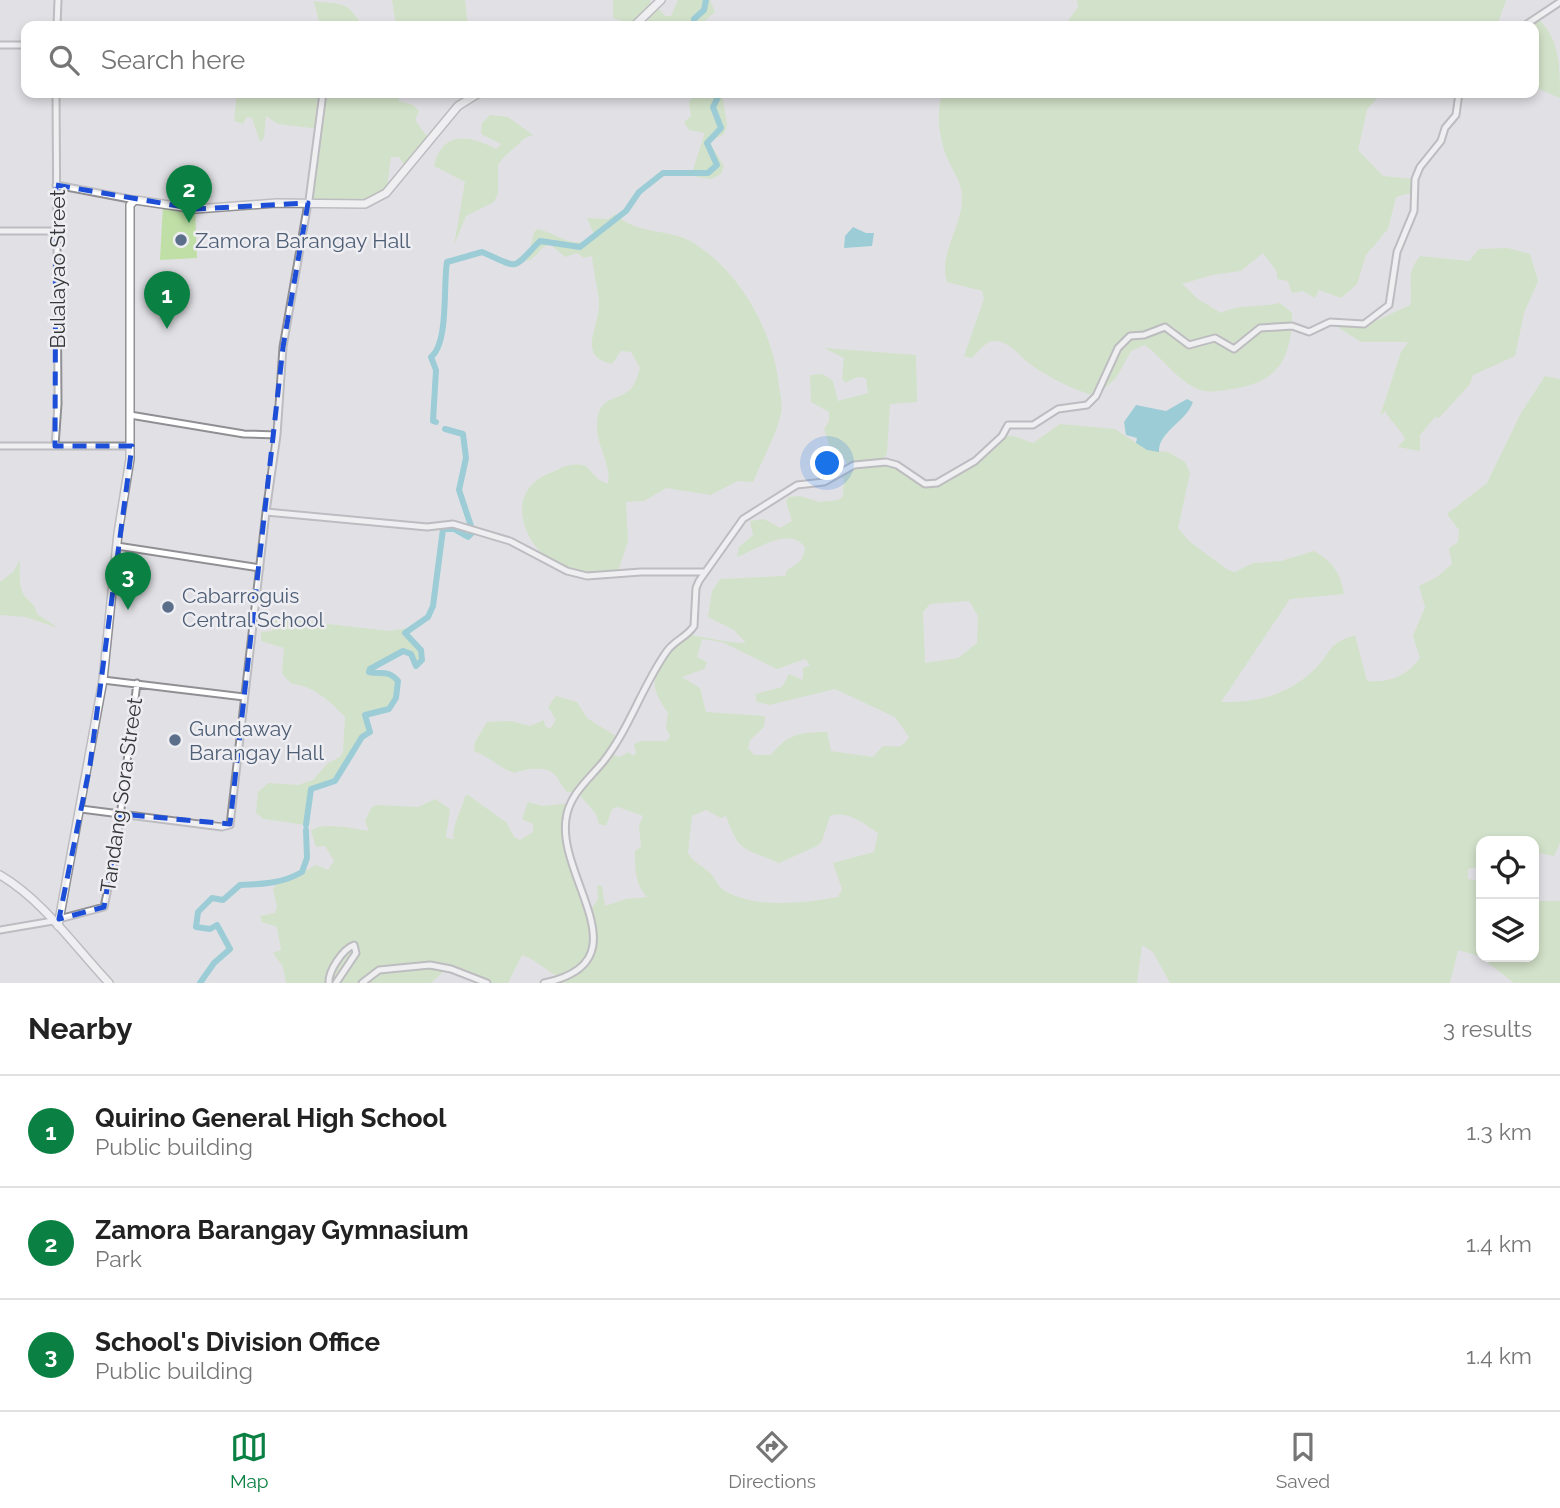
<!DOCTYPE html>
<style>
body{margin:0;font-family:Raleway,sans-serif;background:#f2f2f2;color:#222}
.controls{position:absolute;right:21px;bottom:21px;display:grid;overflow:hidden;border-radius:14px;box-shadow:0 4px 10px #0003}
.controls button{width:63px;height:63px;display:grid;place-items:center;padding:0;border:0;border-bottom:2px solid #e0e0e0;background:#fff;color:#222;font:35px sans-serif}
.you{position:absolute;left:828px;top:464px;width:24px;height:24px;margin:-18px;border:5px solid #fff;border-radius:50%;background:#1a73e8;box-shadow:0 0 0 10px #1a73e833}
.badge{display:grid;place-items:center;width:46px;height:46px;border-radius:50%;background:#0b8043;color:#fff;font-size:23px;font-weight:700}
.pin{position:absolute;translate:-50% -58px;filter:drop-shadow(0 2px 4px #0008)}
.pin::after{content:'';position:absolute;top:37px;width:24px;height:21px;background:inherit;clip-path:polygon(0 0,100% 0,50% 100%)}
.list{margin:0;padding:0;list-style:none}
h2{display:flex;justify-content:space-between;align-items:center;height:91px;margin:0;padding:0 28px;font-size:30px}
h2 small{font-size:23px;font-weight:400;color:#767676}
.list li{display:grid;grid-template-columns:46px 1fr auto;gap:21px;align-items:center;box-sizing:border-box;height:112px;padding:0 28px;border-top:2px solid #e0e0e0}
.list b{display:block;font-size:26px;white-space:nowrap}
.list p{margin:0;font-size:23px;white-space:nowrap;color:#767676}
.list em{font-size:23px;font-style:normal;color:#767676}
.icon{flex:none;width:38px;height:38px;fill:none;stroke:currentColor;stroke-width:2;stroke-linecap:round;stroke-linejoin:round}
.map{position:relative;flex:none;width:1560px;height:983px;overflow:hidden}
.search{position:absolute;background:#fff;box-shadow:0 4px 10px #0003;left:21px;right:21px;top:21px;height:77px;display:flex;align-items:center;gap:18px;box-sizing:border-box;padding:0 24px;border-radius:14px;color:#767676;font-size:26px}
.sheet{height:427px;background:#fff}
nav{display:flex;justify-content:space-around;align-items:center;box-sizing:border-box;height:98px;border-top:2px solid #e0e0e0;background:#fff;font-size:19px;color:#767676}
nav a{display:grid;justify-items:center;gap:4px}
nav .on{color:#0b8043}
.map>svg:first-child{display:block}
.green{fill:#bfdfa6;fill-rule:evenodd}
.water{fill:#48b1c4}
.lines{fill:none;stroke-linecap:round;stroke-linejoin:round}
.river{stroke:#48b1c4;stroke-width:6}
.minor-casing{stroke:#909094;stroke-width:9}
.major-casing{stroke:#909094;stroke-width:10}
.minor{stroke:#fff;stroke-width:5}
.major{stroke:#fff;stroke-width:7}
.marked{fill:none;stroke:#1d4ed8;stroke-width:5;stroke-dasharray:14 9;stroke-linejoin:round}
.service-dot{fill:#5c6f8a;stroke:#eeeef2;stroke-width:2.5}
.labels{text-anchor:middle;dominant-baseline:central;stroke-width:5;stroke-linejoin:round;paint-order:stroke}
.service-label{font-size:21px;fill:#4e5e75;stroke:#eeeef2;text-anchor:start}
.street-label{font-size:21px;fill:#363738;stroke:#eeeef2}
</style>
<div class="map">
<svg width="1560" height="983" viewBox="0 0 1560 983">
<rect width="100%" height="100%" fill="#e1e1e5"/>
<path class="green" d="M 392,0 L 465,0 L 468,26 L 396,26 Z
M 613,0 L 650,0 L 651,11 L 656,6 L 665,16 L 671,16 L 678,0 L 710,0 L 715,12 L 699,26 L 634,26 L 613,18 Z
M 1077,0 L 1506,0 L 1497,26 L 1042,26 L 1057,21 L 1066,24 L 1078,7 Z
M 314,1 C 341,5 348,0 362,26 L 320,26 Z
M 1536,17 C 1560,36 1560,68 1560,98 L 1534,87 L 1534,26 L 1524,26 Z
M 237,93 L 399,93 L 399,101 L 413,105 L 419,111 L 415,120 L 428,138 L 407,169 L 399,157 L 391,157 L 386,193 L 365,204 L 308,203 L 319,129 L 278,124 L 266,116 L 264,138 L 260,142 L 252,118 L 247,117 L 243,124 L 234,121 Z
M 698,93 L 722,93 L 727,125 L 724,134 L 709,142 L 724,166 L 721,174 L 711,179 L 674,173 L 693,171 C 695,162 705,136 704,133 L 689,130 L 684,122 L 691,116 L 689,102 L 692,98 L 697,98 Z
M 1381,93 L 1367,110 L 1358,150 L 1383,176 L 1415,179 L 1414,192 L 1396,197 L 1388,229 L 1366,255 L 1357,284 L 1341,298 L 1319,290 L 1315,298 L 1303,291 L 1292,293 L 1288,281 L 1277,279 L 1277,272 L 1263,253 L 1241,271 L 1212,275 L 1182,284 L 1198,299 L 1221,313 C 1237,304 1259,308 1280,303 L 1292,313 C 1292,357 1279,383 1232,389 C 1220,391 1206,394 1195,388 C 1174,377 1163,358 1145,345 L 1131,351 L 1116,378 L 1096,396 C 1073,390 1050,378 1030,364 C 1019,356 1009,340 993,341 C 985,342 978,352 972,358 L 964,356 L 984,299 L 982,291 L 947,282 C 938,253 963,226 962,197 C 962,184 955,174 949,162 C 939,141 936,115 942,93 Z
M 490,115 L 508,117 L 533,135 L 525,138 L 503,158 L 498,165 L 498,193 L 494,202 L 466,216 L 454,245 L 465,182 L 434,166 C 442,130 470,135 496,149 L 501,144 L 481,134 L 482,123 Z
M 163,205 L 195,207 L 197,258 L 160,260 Z
M 616,214 C 636,235 666,228 690,241 C 739,269 773,330 779,386 C 780,394 783,405 781,413 C 776,436 762,460 753,482 L 737,481 L 711,495 L 666,488 L 644,501 L 626,502 L 628,541 L 617,574 C 605,574 591,576 578,574 C 532,566 494,495 550,473 C 565,467 569,462 586,466 L 599,480 L 608,484 C 612,466 596,445 597,425 C 598,397 612,402 627,392 C 635,387 637,377 640,368 L 631,352 L 621,351 L 612,364 C 577,357 598,329 599,305 C 599,292 593,271 592,256 L 584,258 L 577,253 L 565,257 L 551,245 C 539,245 538,258 527,261 L 525,255 L 530,249 L 534,232 L 538,229 C 558,234 568,247 591,241 L 594,234 L 587,218 L 608,219 Z
M 1508,248 L 1530,254 L 1538,281 L 1524,313 L 1515,356 L 1473,375 L 1470,384 L 1439,418 L 1435,417 L 1420,435 L 1420,451 L 1398,447 L 1405,439 C 1400,428 1391,422 1385,411 L 1380,416 L 1401,352 L 1408,342 L 1361,342 L 1330,322 L 1348,327 L 1365,326 L 1410,305 C 1414,285 1404,276 1420,256 L 1469,261 L 1479,249 Z
M 824,348 L 916,355 L 917,402 L 890,404 L 887,454 L 880,462 L 886,462 C 898,468 911,480 924,483 C 954,493 983,438 1007,436 C 1017,435 1024,441 1033,443 L 1060,424 L 1115,429 L 1147,450 L 1168,452 L 1185,462 L 1190,473 L 1178,528 L 1190,542 L 1228,570 L 1235,572 L 1253,563 L 1281,561 L 1314,551 C 1333,562 1340,572 1344,594 L 1290,599 L 1221,702 C 1257,703 1288,695 1315,669 C 1333,650 1327,644 1355,635 L 1367,681 C 1389,683 1407,676 1420,658 L 1413,636 L 1425,607 L 1419,586 L 1437,577 L 1452,564 L 1449,548 L 1458,542 L 1459,530 L 1447,514 L 1487,483 L 1521,413 L 1545,376 L 1560,379 L 1560,843 L 1554,856 L 1534,852 L 1534,841 L 1481,841 L 1481,866 L 1468,869 L 1468,879 L 1481,881 L 1481,957 L 1534,957 L 1534,901 L 1560,901 L 1560,983 L 1514,983 L 1479,956 L 1458,950 L 1450,983 L 1170,983 L 1153,952 L 1142,945 L 1137,983 L 561,983 L 564,978 C 548,974 539,961 522,955 L 508,983 L 485,983 L 445,967 L 442,973 L 431,983 L 286,983 L 283,967 L 273,953 L 281,950 L 277,927 L 262,922 L 260,916 L 275,913 L 277,907 L 273,889 L 281,879 L 294,877 L 316,865 L 328,870 L 334,861 L 325,846 L 316,847 L 311,831 C 324,821 353,829 369,831 L 365,821 L 371,808 L 376,805 L 418,807 L 435,799 L 450,809 L 446,838 L 454,839 C 451,827 462,810 465,796 L 468,795 L 507,823 L 514,837 L 520,840 L 533,832 L 533,824 L 522,819 L 528,802 L 543,806 L 571,803 C 562,853 570,866 590,911 L 598,899 L 597,885 L 602,886 L 605,906 L 626,899 L 647,897 C 635,884 635,868 635,851 L 641,847 L 639,826 L 643,816 L 618,807 L 612,809 L 606,826 L 599,824 L 596,814 L 577,792 L 567,792 C 561,786 559,778 553,773 C 545,766 524,769 515,773 C 499,768 490,757 474,751 L 475,742 L 487,722 L 511,721 L 530,726 L 544,720 L 545,726 L 550,729 L 556,720 L 548,707 L 556,696 L 577,702 L 587,718 L 619,738 L 610,754 L 620,757 L 629,752 L 633,756 L 636,753 L 634,744 L 642,741 L 667,741 L 670,736 L 666,728 L 668,712 C 640,680 660,655 689,634 C 697,637 739,644 746,643 L 734,630 L 708,617 L 712,591 L 720,579 L 785,576 L 787,570 C 799,563 803,562 805,547 C 788,526 756,550 737,557 L 739,547 L 753,535 L 750,521 L 764,519 L 780,528 L 792,521 L 786,501 L 789,497 L 800,496 L 820,502 L 839,500 L 843,496 L 844,479 L 838,474 L 849,466 L 843,457 L 827,453 L 829,444 L 824,429 L 829,421 L 829,412 L 811,402 L 810,375 L 823,374 L 833,381 L 838,401 L 868,393 L 866,378 L 857,377 L 845,383 L 842,378 L 844,358 ZM 969,601 L 978,616 L 977,643 L 958,658 L 925,663 L 923,612 L 930,604 ZM 702,639 L 722,642 L 777,669 L 805,659 L 810,665 L 803,668 L 803,680 L 789,674 L 782,687 L 755,694 L 757,702 L 769,705 L 835,689 L 895,717 L 909,737 C 901,750 897,746 883,746 L 873,757 L 831,751 L 827,732 C 801,732 787,734 771,755 L 754,755 L 748,748 L 750,740 L 764,727 L 765,716 L 706,712 L 700,688 L 682,677 L 704,669 L 707,662 L 697,657 ZM 706,810 L 721,818 L 726,816 C 740,855 744,847 779,863 L 817,846 L 822,841 L 830,816 C 849,810 862,823 878,833 L 874,852 L 833,863 L 842,889 L 838,897 C 803,903 756,909 725,891 C 718,887 716,879 711,874 C 703,866 694,863 688,853 L 692,816 Z
M 20,560 C 20,571 18,586 24,595 C 30,603 35,603 37,614 L 58,628 L 26,617 L 0,615 L 0,582 L 13,572 Z
M 276,618 L 389,631 L 409,628 L 405,634 L 422,655 L 420,664 L 416,666 L 411,654 L 403,651 L 370,669 L 370,672 C 382,674 388,670 398,681 L 396,698 L 389,709 L 365,715 L 370,732 L 362,737 L 335,781 L 311,789 L 306,825 L 264,819 L 256,813 L 258,792 L 268,783 L 298,785 L 313,780 L 328,763 L 340,757 L 343,752 L 345,717 C 330,702 315,686 292,684 L 282,674 L 284,648 L 261,641 L 261,632 L 272,631 Z"/>
<path class="water" d="M 853,227 L 866,233 L 874,233 L 872,246 L 844,248 L 845,236 Z
M 1187,399 L 1193,402 C 1186,422 1158,432 1159,452 L 1147,450 L 1136,443 L 1137,438 L 1126,435 L 1124,422 L 1136,405 L 1166,411 Z"/>
<g class="lines">
<path class="river" d="M 694,26 L 694,19 L 704,10 L 706,0
M 436,422 L 433,421 L 436,370 L 431,357 C 449,343 443,284 447,262 L 482,252 C 522,269 510,271 540,241 L 580,247 L 626,211 L 639,192 L 663,173 L 708,173 L 717,165 L 707,143 L 721,128 L 713,107 L 720,93
M 445,429 L 463,434 L 466,458 L 459,490 L 472,529
M 306,825 L 311,789 L 335,781 L 362,737 L 370,732 L 365,715 L 389,709 L 396,698 L 398,681 C 388,669 381,675 369,672 L 370,669 L 403,651 L 411,654 L 416,666 L 422,660 L 421,650 L 405,633 L 428,617 L 433,606 L 443,529 L 454,529 L 468,537 L 472,533
M 200,983 L 214,963 L 230,949 L 217,925 L 210,929 L 196,927 L 198,912 L 212,898 L 223,900 L 240,885 C 263,884 281,884 302,872 L 307,858 L 306,830"/>
<defs>
<path id="minor" d="M 57,26 L 58,0
M 1524,26 L 1560,2
M 0,45 L 26,45
M 56,185 L 135,200
M 309,200 L 323,93
M 0,231 L 57,231
M 130,415 L 244,434 L 277,435
M 0,446 L 130,446
M 55,446 L 58,404 L 56,93
M 266,512 L 277,435 L 283,347 L 308,203
M 117,546 L 260,568
M 103,680 L 244,697
M 81,809 L 222,827 L 230,825 L 266,512 L 427,527 L 453,524 L 510,541 L 567,571 L 587,576 L 641,572 L 705,572
M 59,919 L 104,907 L 115,856 L 137,683
M 0,930 L 53,921
M 329,983 C 328,971 343,949 354,945 L 356,953 L 336,983
M 362,983 L 379,970 L 430,965 L 451,969 L 487,983
M 544,983 C 646,962 557,879 566,819 C 569,795 588,780 603,762 C 630,728 642,686 667,651 C 675,640 687,637 694,626 L 696,588 L 699,581 L 743,519 L 797,485 L 824,482 L 854,465 L 886,462 L 897,465 L 925,484 L 937,483 L 975,461 L 1002,436 L 1008,425 L 1033,425 L 1058,409 L 1087,405 L 1096,396 L 1118,348 L 1130,336 L 1144,335 L 1165,327 L 1189,345 L 1215,338 L 1234,349 L 1260,328 L 1292,326 L 1309,332 L 1330,322 L 1364,324 L 1389,305 L 1397,252 L 1414,211 L 1415,179 L 1420,167 L 1441,141 L 1445,128 L 1456,115 L 1459,93"/>
<path id="major" d="M 634,26 L 661,0
M 505,93 L 534,93
M 0,875 C 43,900 75,947 109,983
M 58,926 L 103,680 L 118,533 L 130,459 L 130,205 L 135,200 L 196,209 L 276,203 L 365,204 L 386,193 L 458,106 L 479,93"/>
</defs>
<use href="#minor" class="minor-casing"/>
<use href="#major" class="major-casing"/>
<use href="#minor" class="minor"/>
<use href="#major" class="major"/>
</g>
<path d="M0 0H1560V983H0ZM 56,185 L 196,209 L 308,203 L 283,347 L 230,824 L 120,814 L 104,907 L 59,919 L 90,765 L 132,446 L 55,446 Z" fill="#e1e1e5" fill-opacity=".55" fill-rule="evenodd"/>
<path class="marked" d="M 56,185 L 196,209 L 308,203 L 283,347 L 230,824 L 120,814 L 104,907 L 59,919 L 90,765 L 132,446 L 55,446 Z"/>
<g class="service-dot">
<circle cx="181" cy="240" r="7"/>
<circle cx="168" cy="607" r="7"/>
<circle cx="175" cy="740" r="7"/>
</g>
<g class="labels">
<g class="service-label">
<text x="195" y="240">Zamora Barangay Hall</text>
<text x="182" y="595">Cabarroguis<tspan x="182" dy="24">Central School</tspan></text>
<text x="189" y="728">Gundaway<tspan x="189" dy="24">Barangay Hall</tspan></text>
</g>
<g class="street-label">
<text transform="translate(57 269) rotate(-90)">Bulalayao Street</text>
<text transform="translate(121 795) rotate(-82)">Tandang Sora Street</text>
</g>
</g>
</svg>
<div class="controls">
<button><svg class="icon" aria-label="locate" viewBox="0 0 24 24"><circle cx="12" cy="12" r="6"/><path d="M12 2v4M12 18v4M2 12h4M18 12h4"/></svg></button>
<button><svg class="icon" aria-label="layers" viewBox="0 0 24 24"><path d="M12 4l9 5-9 5-9-5zM3 14l9 5 9-5"/></svg></button>
</div>
<div class="you"></div>
<div class="pin badge" style="left:167px;top:329px">1</div>
<div class="pin badge" style="left:189px;top:223px">2</div>
<div class="pin badge" style="left:128px;top:610px">3</div>
<div class="search"><svg class="icon" aria-label="search" viewBox="0 0 24 24"><circle cx="10" cy="10" r="6"/><path d="M15 15l6 6"/></svg>Search here</div>
</div>
<section class="sheet">
<h2>Nearby<small>3 results</small></h2>
<ul class="list">
<li><span class="badge">1</span><div><b>Quirino General High School</b><p>Public building</p></div><em>1.3 km</em></li>
<li><span class="badge">2</span><div><b>Zamora Barangay Gymnasium</b><p>Park</p></div><em>1.4 km</em></li>
<li><span class="badge">3</span><div><b>School's Division Office</b><p>Public building</p></div><em>1.4 km</em></li>
</ul>
</section>
<nav>
<a class="on"><svg class="icon" aria-label="map" viewBox="0 0 24 24"><path d="M3 6l6-2 6 2 6-2v14l-6 2-6-2-6 2zM9 4v14M15 6v14"/></svg>Map</a>
<a><svg class="icon" aria-label="directions" viewBox="0 0 24 24"><path d="M12 3l9 9-9 9-9-9zM9 14v-3h6M13 9l2 2-2 2"/></svg>Directions</a>
<a><svg class="icon" aria-label="saved" viewBox="0 0 24 24"><path d="M7 4h10v16l-5-4-5 4z"/></svg>Saved</a>
</nav>
